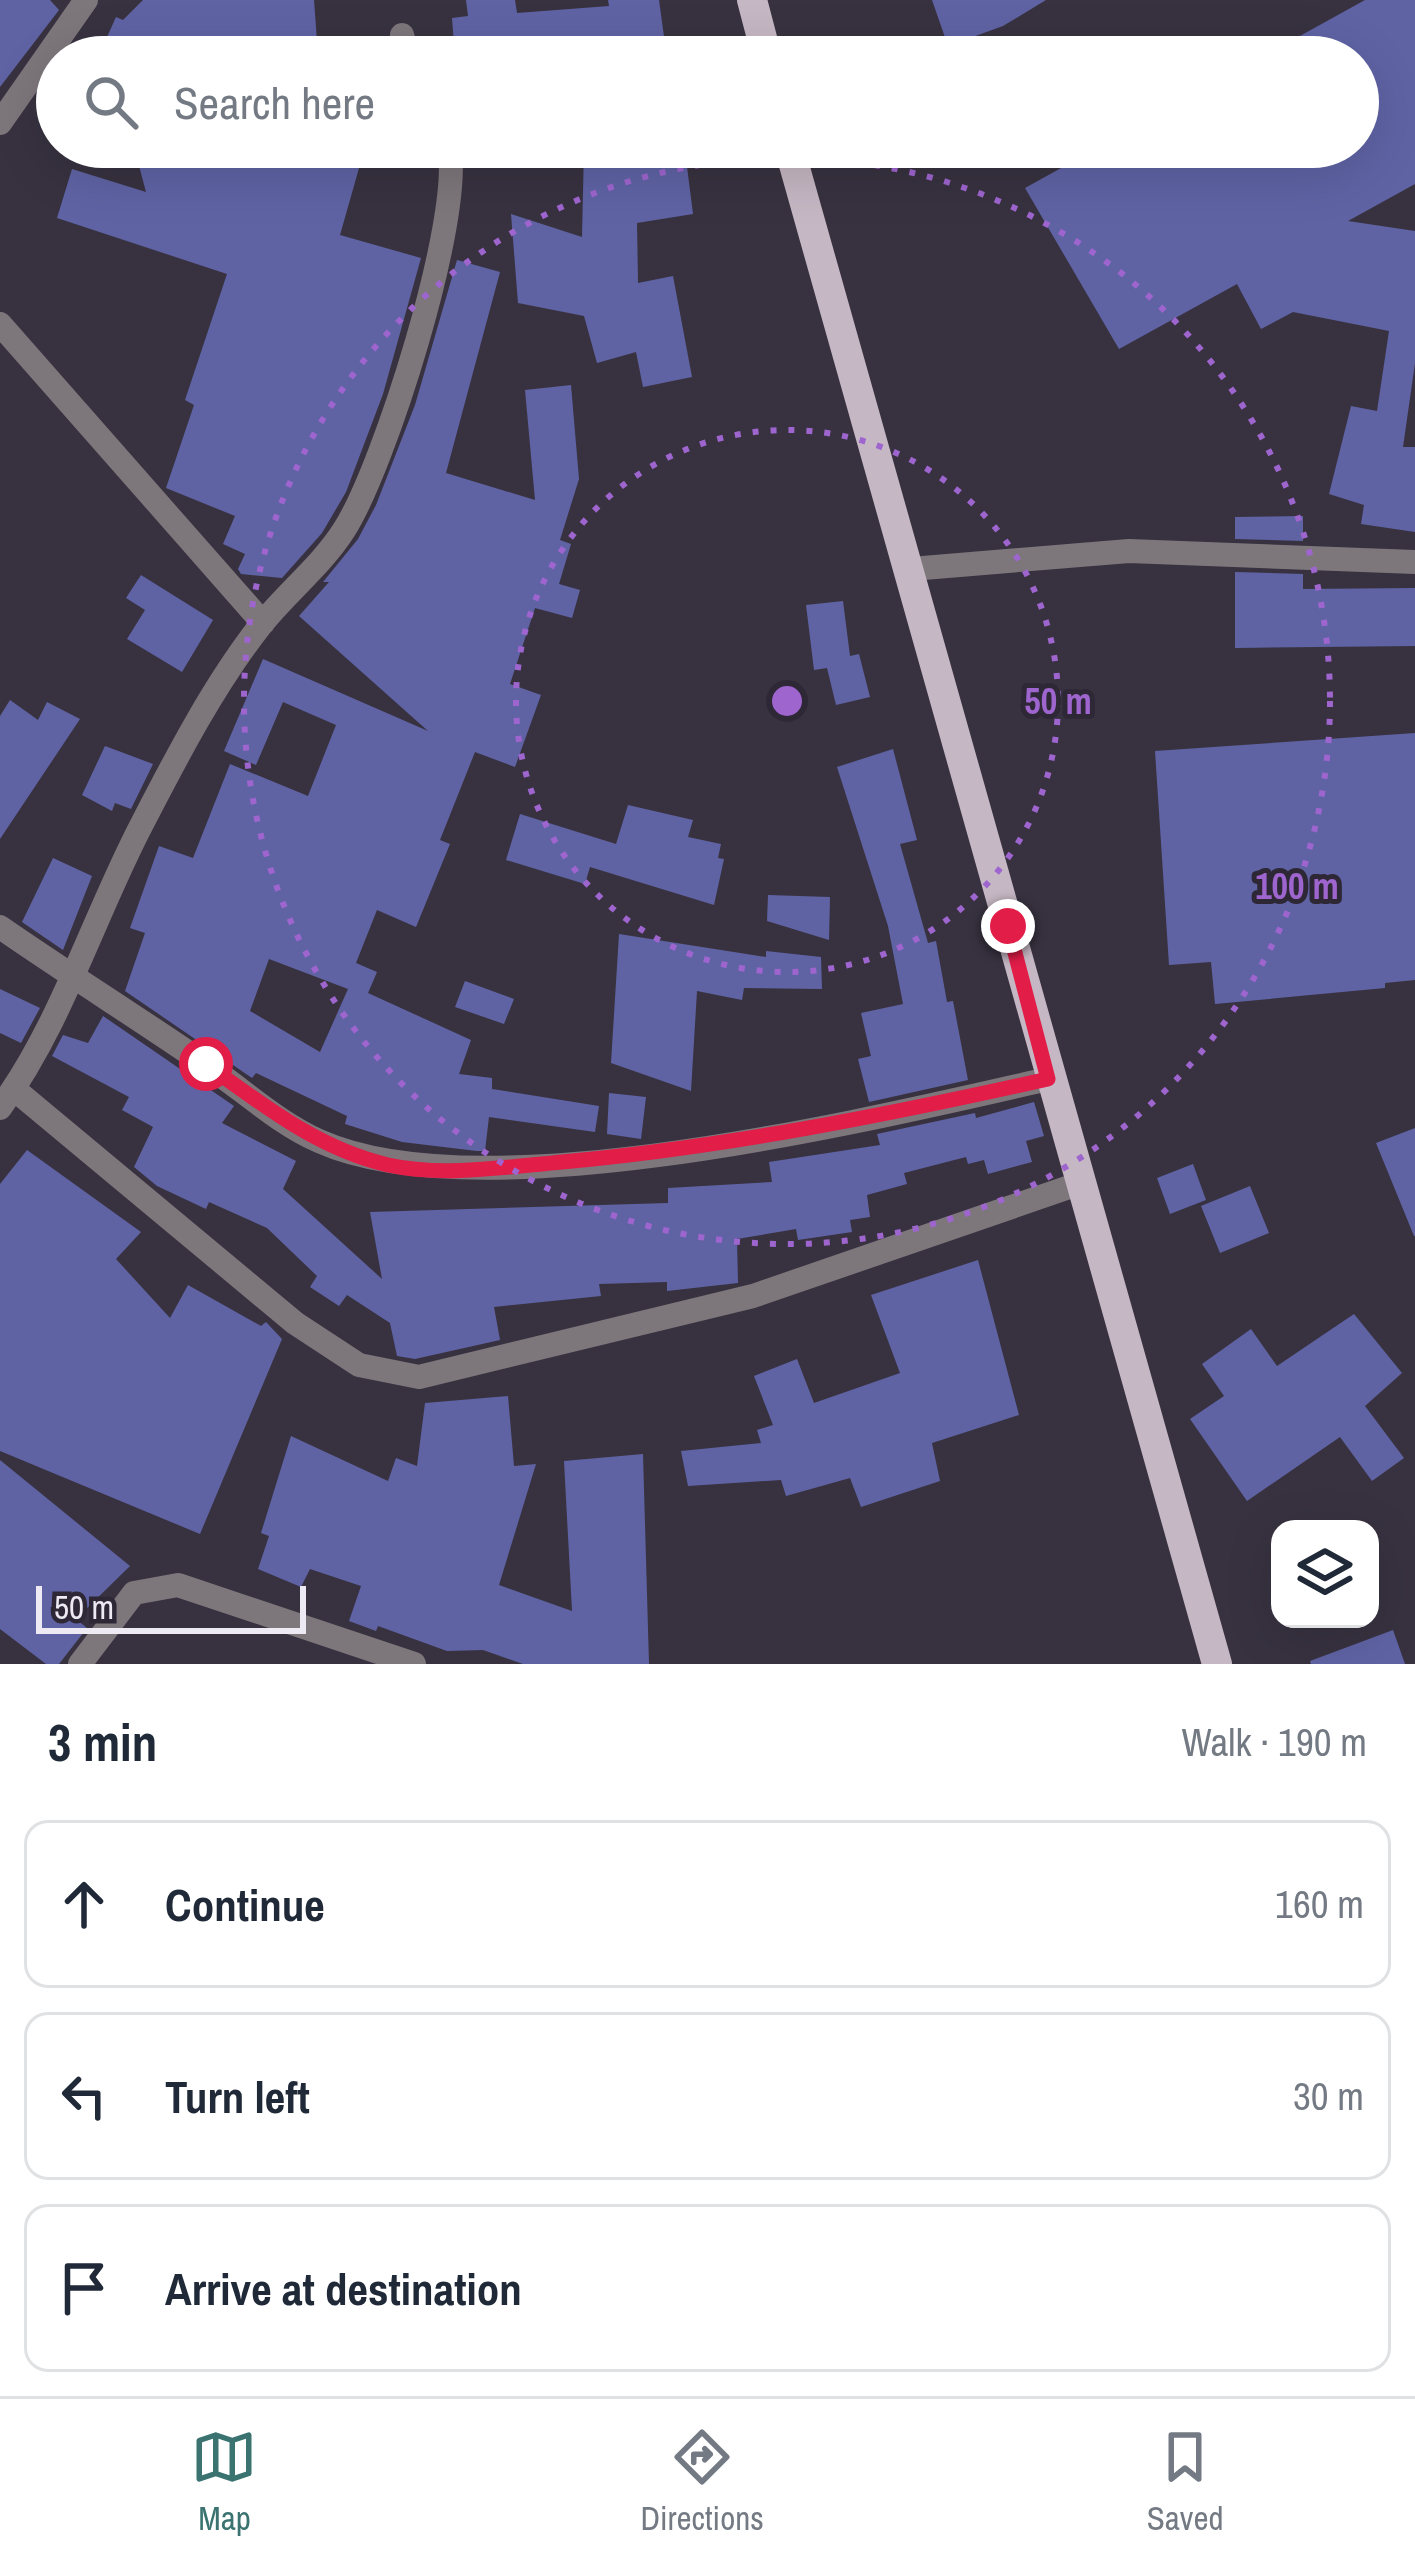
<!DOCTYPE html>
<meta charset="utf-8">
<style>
body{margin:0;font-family:"Archivo Narrow",sans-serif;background:#f6f6f7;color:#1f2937}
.controls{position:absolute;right:36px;bottom:36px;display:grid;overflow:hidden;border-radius:24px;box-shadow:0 12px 48px #0002}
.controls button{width:108px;height:108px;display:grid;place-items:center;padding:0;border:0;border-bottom:3px solid #e0e1e3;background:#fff;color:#1f2937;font:60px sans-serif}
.scale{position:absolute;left:36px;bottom:30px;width:270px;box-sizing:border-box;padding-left:12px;border:6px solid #eeeaf3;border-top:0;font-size:33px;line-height:42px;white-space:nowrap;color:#eeeaf3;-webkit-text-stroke:9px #2e2836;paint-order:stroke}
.stop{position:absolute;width:36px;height:36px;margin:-27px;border:9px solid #e11d48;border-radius:50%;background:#fff}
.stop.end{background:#e11d48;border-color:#fff;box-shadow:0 3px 12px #0008}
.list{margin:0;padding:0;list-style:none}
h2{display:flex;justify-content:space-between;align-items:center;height:156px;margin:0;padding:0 48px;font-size:51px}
h2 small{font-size:39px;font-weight:400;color:#747a83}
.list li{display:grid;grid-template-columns:78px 1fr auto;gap:36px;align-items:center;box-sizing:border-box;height:168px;margin:0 24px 24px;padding:0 24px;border:3px solid #e0e1e3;border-radius:24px}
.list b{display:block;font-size:45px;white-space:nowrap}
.list em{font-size:39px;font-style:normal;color:#747a83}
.icon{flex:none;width:66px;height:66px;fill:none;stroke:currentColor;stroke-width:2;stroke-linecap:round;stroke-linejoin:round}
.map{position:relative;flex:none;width:1415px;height:1664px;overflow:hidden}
.search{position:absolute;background:#fff;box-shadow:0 12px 48px #0002;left:36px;right:36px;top:36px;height:132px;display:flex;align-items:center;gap:30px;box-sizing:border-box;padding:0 42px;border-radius:66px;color:#747a83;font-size:45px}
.sheet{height:732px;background:#fff}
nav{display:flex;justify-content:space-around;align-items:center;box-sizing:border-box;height:168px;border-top:3px solid #e0e1e3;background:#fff;font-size:33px;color:#747a83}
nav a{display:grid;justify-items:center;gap:6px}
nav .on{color:#3b7371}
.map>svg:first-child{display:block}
.building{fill:#5f63a4;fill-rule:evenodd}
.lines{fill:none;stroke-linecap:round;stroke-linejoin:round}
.street{stroke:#7d777c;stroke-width:24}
.primary{stroke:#c5b7c3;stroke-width:30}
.route{stroke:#e11d48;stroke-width:15}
.ring{fill:none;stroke:#9e65cf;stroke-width:6;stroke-dasharray:6 12}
.centre{fill:#9e65cf;stroke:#2e2836;stroke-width:6}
.ring-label{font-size:36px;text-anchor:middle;font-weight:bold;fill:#9e65cf;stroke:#2e2836;stroke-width:10;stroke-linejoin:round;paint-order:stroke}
</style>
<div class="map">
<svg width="1415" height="1664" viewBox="0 0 1415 1664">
<rect width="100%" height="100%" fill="#383240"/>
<path class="building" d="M 0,0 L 50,0 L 59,10 L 0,87 Z
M 143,0 L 314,0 L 318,55 L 98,57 L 116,17 L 123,20 Z
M 466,0 L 515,0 L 517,13 L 609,6 L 608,0 L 659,0 L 665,44 L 585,57 L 455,57 L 452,18 L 468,16 Z
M 932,0 L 1046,0 L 1003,26 L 948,46 Z
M 1365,0 L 1415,0 L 1415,184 L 1348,221 L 1415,231 L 1415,363 L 1403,447 L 1415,447 L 1415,532 L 1361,524 L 1364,505 L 1329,494 L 1351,406 L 1377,411 L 1389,331 L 1293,312 L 1261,329 L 1237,284 L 1119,349 L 1025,188 L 1099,147 L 1358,147 L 1358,57 L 1262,57 Z
M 134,147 L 365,147 L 340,235 L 421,258 L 383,394 L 346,492 L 322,533 L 282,578 L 241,574 L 238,569 L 245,554 L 223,544 L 235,516 L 166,488 L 194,405 L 185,400 L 227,274 L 57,218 L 72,169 L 146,192 Z
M 584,147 L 611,147 L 612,160 L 685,151 L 693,214 L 637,223 L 638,283 L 673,276 L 692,377 L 643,387 L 636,352 L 597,363 L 584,316 L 518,303 L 511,214 L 582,237 Z
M 457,260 L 500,272 L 446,473 L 535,500 L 525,390 L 571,385 L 579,479 L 560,540 L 571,544 L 559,584 L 580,590 L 572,618 L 535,608 L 510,684 L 541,695 L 515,767 L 475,752 L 440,840 L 450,844 L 416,927 L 377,910 L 356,963 L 377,972 L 368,993 L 471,1040 L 459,1074 L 492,1078 L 492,1089 L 599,1106 L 595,1132 L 489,1117 L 485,1151 L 477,1151 L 402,1142 L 345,1124 L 347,1116 L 256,1073 L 252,1078 L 125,991 L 145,933 L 130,928 L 159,846 L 193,858 L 230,764 L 308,796 L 336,725 L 283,702 L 256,765 L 224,751 L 263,659 L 428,731 L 299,616 L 329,582 L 323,582 L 358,539 L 376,505 L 415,405 ZM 269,959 L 348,989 L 320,1052 L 250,1011 Z
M 1303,516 L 1303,541 L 1235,539 L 1235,517 Z
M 1235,572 L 1303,574 L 1303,589 L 1415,588 L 1415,646 L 1235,648 Z
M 141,575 L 213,620 L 182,672 L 127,639 L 145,610 L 126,598 Z
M 843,601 L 850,656 L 859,654 L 870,697 L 836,705 L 827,668 L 814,670 L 806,605 Z
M 10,700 L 38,720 L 47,702 L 80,719 L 0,839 L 0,716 Z
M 1415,733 L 1415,980 L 1385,983 L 1385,988 L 1215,1004 L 1211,962 L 1169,965 L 1155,751 Z
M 105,746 L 153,764 L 131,809 L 115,803 L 112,811 L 82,795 Z
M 893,749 L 917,840 L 900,844 L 928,943 L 936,941 L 947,1002 L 953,1001 L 968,1080 L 869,1102 L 858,1059 L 871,1056 L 861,1013 L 903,1004 L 888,926 L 837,767 Z
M 628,805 L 693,820 L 688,837 L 721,844 L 718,858 L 724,859 L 714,905 L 590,867 L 585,884 L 506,860 L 520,814 L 616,844 Z
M 53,858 L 92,876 L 63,950 L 22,922 Z
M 768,895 L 830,897 L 829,940 L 767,921 Z
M 619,934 L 766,957 L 766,951 L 821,957 L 822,989 L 744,988 L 742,1000 L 697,991 L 691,1091 L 611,1063 Z
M 465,981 L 514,999 L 504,1024 L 455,1007 Z
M 0,989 L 40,1008 L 21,1043 L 0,1033 Z
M 103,1016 L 234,1106 L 222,1123 L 296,1161 L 283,1189 L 382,1279 L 370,1212 L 668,1203 L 668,1188 L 772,1182 L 769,1162 L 880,1145 L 877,1134 L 975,1113 L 976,1118 L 1034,1102 L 1044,1136 L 1026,1141 L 1032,1162 L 988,1174 L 984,1160 L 968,1164 L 966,1157 L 904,1173 L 907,1184 L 867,1195 L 870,1217 L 850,1220 L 852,1232 L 798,1240 L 796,1229 L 737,1239 L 738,1283 L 667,1291 L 667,1282 L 599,1284 L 601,1296 L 494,1307 L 500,1340 L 415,1359 L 397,1356 L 390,1323 L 347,1295 L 339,1306 L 310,1287 L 317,1276 L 267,1228 L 209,1202 L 206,1209 L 157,1186 L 134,1167 L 153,1127 L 122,1110 L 129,1097 L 52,1056 L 63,1035 L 88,1043 Z
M 609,1093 L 646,1097 L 641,1139 L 607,1134 Z
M 1415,1128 L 1415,1236 L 1414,1236 L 1376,1143 Z
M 27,1150 L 141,1232 L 116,1259 L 170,1318 L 188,1285 L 261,1326 L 266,1322 L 282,1339 L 200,1534 L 0,1451 L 0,1184 Z
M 1193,1164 L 1206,1200 L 1170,1214 L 1157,1178 Z
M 1250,1186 L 1269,1233 L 1220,1253 L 1201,1206 Z
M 978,1260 L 1019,1415 L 932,1443 L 940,1481 L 861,1507 L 850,1478 L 786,1496 L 781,1480 L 688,1486 L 681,1451 L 761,1443 L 757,1430 L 773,1425 L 754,1376 L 797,1359 L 814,1403 L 900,1373 L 871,1295 Z
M 1354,1314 L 1402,1373 L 1365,1406 L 1404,1458 L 1372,1481 L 1340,1437 L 1247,1501 L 1190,1419 L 1224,1396 L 1202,1364 L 1251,1329 L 1277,1366 Z
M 508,1396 L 514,1466 L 536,1464 L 499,1585 L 572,1611 L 564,1461 L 643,1454 L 649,1664 L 523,1664 L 483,1650 L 447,1651 L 378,1626 L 376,1631 L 349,1621 L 361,1586 L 310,1569 L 301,1587 L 258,1569 L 269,1536 L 261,1533 L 291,1436 L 388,1481 L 396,1458 L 417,1466 L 425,1403 Z
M 0,1460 L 130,1566 L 76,1619 L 87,1628 L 59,1664 L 46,1664 L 0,1629 Z
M 1393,1630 L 1405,1664 L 1311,1664 L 1310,1661 Z"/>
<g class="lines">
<path class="street" d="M 402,35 L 408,57
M 0,123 L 86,0
M 0,324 L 263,623
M 911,569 L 1129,551 L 1415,562
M 0,927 C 68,974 138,1018 205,1064 C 242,1089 278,1123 319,1141 C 481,1214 871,1119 1048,1079
M 14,1089 L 295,1323 L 359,1365 L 419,1377 L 753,1296 L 1081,1183
M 0,1108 C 62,1023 94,915 143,822 C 177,756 214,685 260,626 C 286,593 321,566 344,530 C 384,468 464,216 449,147
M 80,1664 L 134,1593 L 178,1585 L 414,1664"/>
<path class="primary" d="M 752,0 L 767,57
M 789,147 L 1217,1664"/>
</g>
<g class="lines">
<path class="route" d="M 206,1064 C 263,1105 318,1149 388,1165 C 443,1177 506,1167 562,1162 C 726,1147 887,1115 1048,1079 L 1008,926"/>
</g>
<g class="ring">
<circle cx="787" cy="701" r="271"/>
<circle cx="787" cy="701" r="543"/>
</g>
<circle cx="787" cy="701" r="18" class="centre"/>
<g class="ring-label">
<text x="1058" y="714">50 m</text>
<text x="1297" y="899">100 m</text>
</g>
</svg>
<div class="controls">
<button><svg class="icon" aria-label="layers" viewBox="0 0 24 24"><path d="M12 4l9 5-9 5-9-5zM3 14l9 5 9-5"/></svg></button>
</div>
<div class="scale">50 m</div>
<div class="stop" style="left:206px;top:1064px"></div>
<div class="stop end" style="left:1008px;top:926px"></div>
<div class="search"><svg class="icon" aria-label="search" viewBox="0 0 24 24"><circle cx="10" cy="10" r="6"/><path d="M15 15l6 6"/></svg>Search here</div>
</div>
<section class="sheet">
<h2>3 min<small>Walk · 190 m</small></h2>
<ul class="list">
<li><svg class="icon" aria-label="ahead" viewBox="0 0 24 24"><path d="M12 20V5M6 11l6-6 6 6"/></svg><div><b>Continue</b></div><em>160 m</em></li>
<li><svg class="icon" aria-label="left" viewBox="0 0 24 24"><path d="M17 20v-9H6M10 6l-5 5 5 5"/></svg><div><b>Turn left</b></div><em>30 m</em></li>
<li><svg class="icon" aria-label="arrive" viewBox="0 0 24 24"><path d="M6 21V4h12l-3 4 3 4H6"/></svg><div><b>Arrive at destination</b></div></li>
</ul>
</section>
<nav>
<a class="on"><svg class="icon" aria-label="map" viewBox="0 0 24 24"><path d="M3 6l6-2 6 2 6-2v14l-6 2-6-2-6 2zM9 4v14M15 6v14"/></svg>Map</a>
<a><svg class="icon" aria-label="directions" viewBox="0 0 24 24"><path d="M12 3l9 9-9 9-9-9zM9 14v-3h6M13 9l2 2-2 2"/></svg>Directions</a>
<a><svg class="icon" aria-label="saved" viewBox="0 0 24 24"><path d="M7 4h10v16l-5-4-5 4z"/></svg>Saved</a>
</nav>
